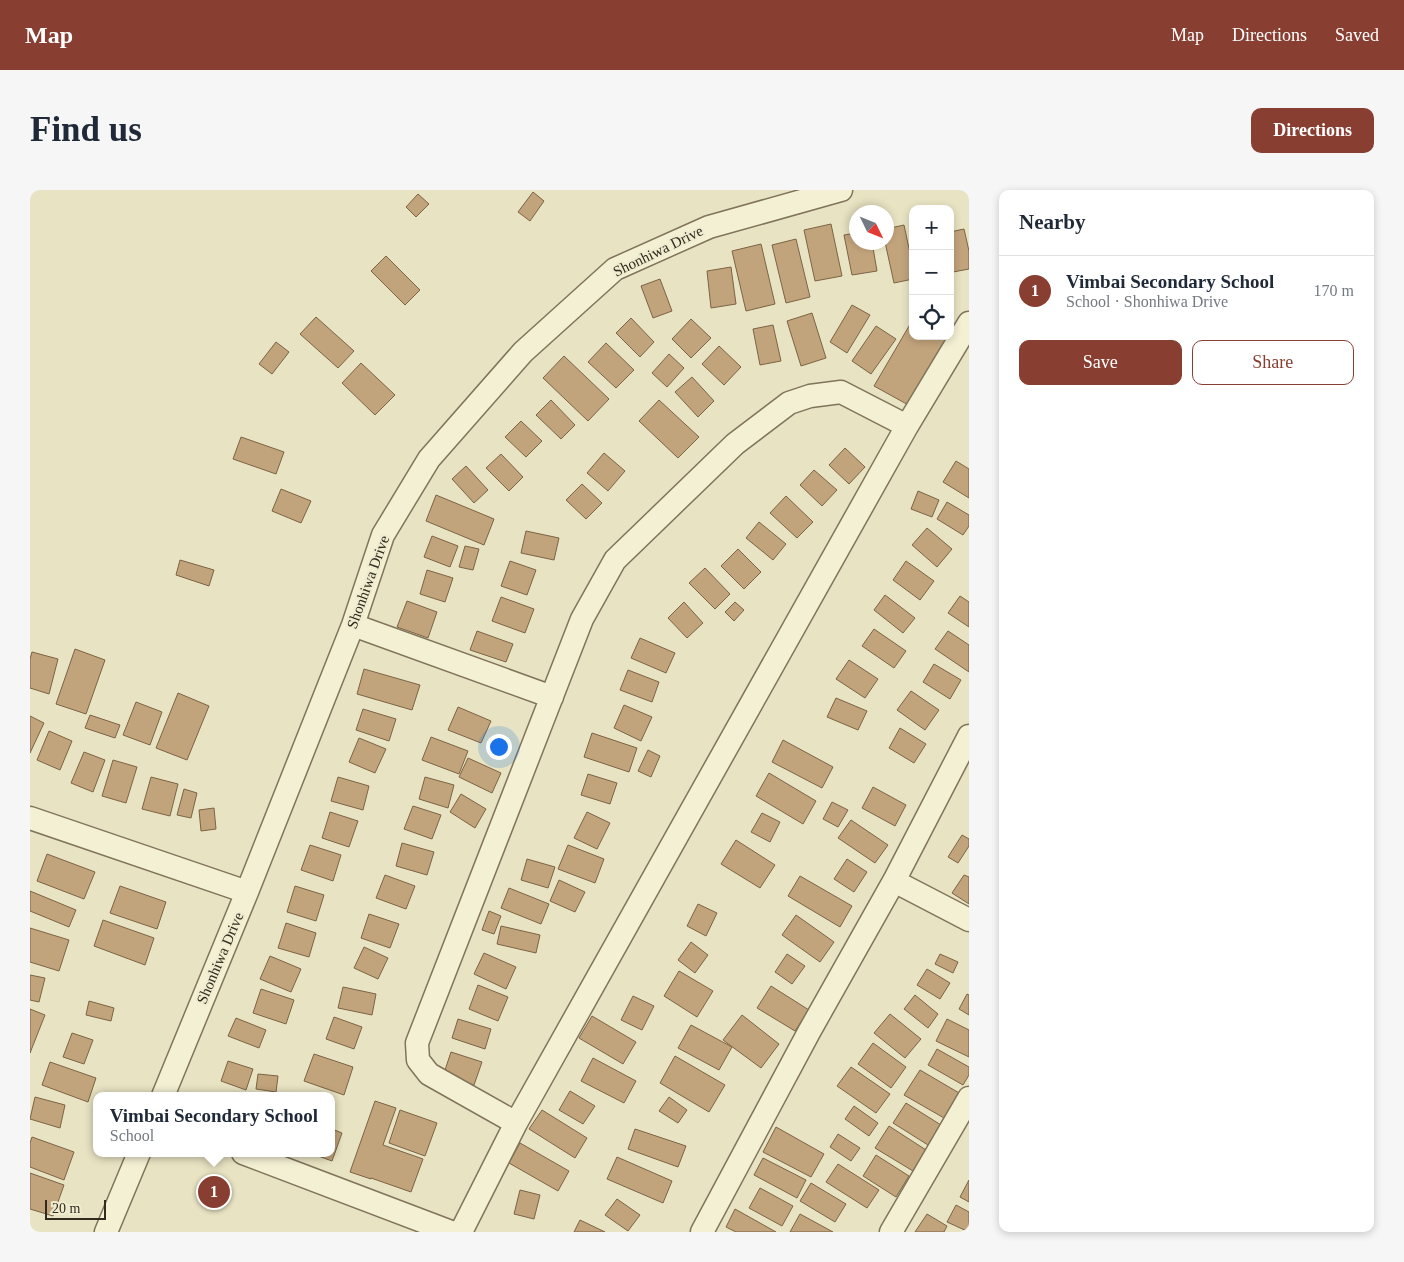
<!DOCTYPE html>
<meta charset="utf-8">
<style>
body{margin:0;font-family:"Times New Roman",serif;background:#f6f6f7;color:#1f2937}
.controls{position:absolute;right:15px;top:15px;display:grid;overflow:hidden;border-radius:10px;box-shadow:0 2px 8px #0003}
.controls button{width:45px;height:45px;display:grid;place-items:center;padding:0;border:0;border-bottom:1px solid #e0e1e3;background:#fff;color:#1f2937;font:25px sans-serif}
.compass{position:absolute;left:819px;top:15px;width:45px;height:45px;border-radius:50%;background:#fff;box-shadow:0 2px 8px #0003;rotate:133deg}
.scale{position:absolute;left:15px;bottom:12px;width:61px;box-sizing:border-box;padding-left:5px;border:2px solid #312a1e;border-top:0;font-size:14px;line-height:18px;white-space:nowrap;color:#312a1e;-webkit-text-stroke:4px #f0ecd0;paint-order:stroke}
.you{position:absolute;left:468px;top:556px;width:18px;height:18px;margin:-12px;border:4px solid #fff;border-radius:50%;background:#1a73e8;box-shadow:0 0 0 8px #1a73e833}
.badge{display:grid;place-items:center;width:32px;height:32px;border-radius:50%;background:#883f32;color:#fff;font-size:16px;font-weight:700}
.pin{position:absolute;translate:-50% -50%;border:2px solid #fff;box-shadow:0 1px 5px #0006}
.popup{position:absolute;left:63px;top:902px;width:242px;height:65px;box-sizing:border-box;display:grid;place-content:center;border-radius:10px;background:#fff;filter:drop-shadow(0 1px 4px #0005);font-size:16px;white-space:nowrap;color:#747a83}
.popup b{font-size:19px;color:#1f2937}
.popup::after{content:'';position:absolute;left:50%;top:100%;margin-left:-10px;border:10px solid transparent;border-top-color:#fff}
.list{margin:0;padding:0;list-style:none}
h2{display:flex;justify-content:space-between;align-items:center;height:65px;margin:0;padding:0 20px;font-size:21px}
h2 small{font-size:16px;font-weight:400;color:#747a83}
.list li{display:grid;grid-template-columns:32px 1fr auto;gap:15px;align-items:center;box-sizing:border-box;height:70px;padding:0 20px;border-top:1px solid #e0e1e3}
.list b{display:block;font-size:19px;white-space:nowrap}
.list p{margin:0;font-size:16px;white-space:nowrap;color:#747a83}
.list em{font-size:16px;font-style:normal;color:#747a83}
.actions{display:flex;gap:10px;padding:15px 20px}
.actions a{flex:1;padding:11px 0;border:1px solid #883f32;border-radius:10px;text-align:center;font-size:18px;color:#883f32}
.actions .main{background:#883f32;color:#fff}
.icon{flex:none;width:28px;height:28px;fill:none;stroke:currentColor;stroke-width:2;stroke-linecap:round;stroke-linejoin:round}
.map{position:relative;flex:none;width:939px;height:1042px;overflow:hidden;border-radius:10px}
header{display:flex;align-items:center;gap:30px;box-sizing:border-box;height:70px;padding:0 25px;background:#883f32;color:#fff}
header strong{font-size:24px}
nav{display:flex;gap:28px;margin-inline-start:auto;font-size:18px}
.intro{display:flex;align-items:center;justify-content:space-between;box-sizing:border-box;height:120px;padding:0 30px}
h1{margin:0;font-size:35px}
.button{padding:12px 22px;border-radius:10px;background:#883f32;color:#fff;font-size:18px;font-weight:700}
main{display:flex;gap:30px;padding:0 30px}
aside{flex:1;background:#fff;border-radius:10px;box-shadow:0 2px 8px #0003}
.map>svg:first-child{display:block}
.building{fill:#c2a47c;stroke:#7c6344}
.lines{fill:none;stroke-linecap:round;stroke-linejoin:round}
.minor-casing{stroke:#80745b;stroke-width:25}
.minor{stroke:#f4f0d4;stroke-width:22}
.labels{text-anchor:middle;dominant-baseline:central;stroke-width:4.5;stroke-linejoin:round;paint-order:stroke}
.street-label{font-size:15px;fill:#312a1e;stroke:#f0ecd0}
</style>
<header>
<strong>Map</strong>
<nav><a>Map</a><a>Directions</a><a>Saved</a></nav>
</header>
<div class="intro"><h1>Find us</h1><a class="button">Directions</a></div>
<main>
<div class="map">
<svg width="939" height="1042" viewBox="0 0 939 1042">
<rect width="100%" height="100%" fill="#e8e3c2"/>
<path class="building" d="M 503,2 L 514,11 L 500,31 L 488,22 Z
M 388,4 L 399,14 L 386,27 L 376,17 Z
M 801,34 L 812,86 L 785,91 L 774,40 Z
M 874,35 L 883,77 L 883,89 L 864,93 L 855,52 L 856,52 L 856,39 Z
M 934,39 L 939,61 L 939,79 L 923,82 L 920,67 L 920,42 Z
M 826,43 L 826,52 L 842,52 L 847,81 L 822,85 L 814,45 Z
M 766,49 L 780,107 L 756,113 L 742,55 Z
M 731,54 L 745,114 L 716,121 L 702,61 Z
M 356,66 L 390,100 L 375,115 L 341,81 Z
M 701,77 L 706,114 L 681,118 L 677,81 Z
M 630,89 L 642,121 L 623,128 L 611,96 Z
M 822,115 L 840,125 L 817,163 L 800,152 Z
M 782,123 L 796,168 L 771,176 L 757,131 Z
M 286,127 L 324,161 L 308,178 L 270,144 Z
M 601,128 L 624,152 L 610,167 L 586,143 Z
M 661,129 L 681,148 L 661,168 L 642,149 Z
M 882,131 L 883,146 L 909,146 L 919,152 L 882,217 L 844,196 Z
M 743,135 L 751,171 L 730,175 L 723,139 Z
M 846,136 L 866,149 L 841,184 L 822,171 Z
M 246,152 L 259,162 L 242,184 L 229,174 Z
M 576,153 L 604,180 L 586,198 L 558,172 Z
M 689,156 L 711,177 L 694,195 L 672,174 Z
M 639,164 L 654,178 L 637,197 L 622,183 Z
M 534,166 L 579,209 L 558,231 L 513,188 Z
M 331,173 L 365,205 L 345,225 L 312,193 Z
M 662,187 L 684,211 L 668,227 L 645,202 Z
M 521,210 L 545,235 L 531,249 L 506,225 Z
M 629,210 L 669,247 L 648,268 L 609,231 Z
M 491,231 L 512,251 L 496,267 L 475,247 Z
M 211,247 L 254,262 L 246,284 L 203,269 Z
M 815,258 L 835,277 L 819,294 L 799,275 Z
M 574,263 L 595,281 L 578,301 L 557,283 Z
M 471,264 L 493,287 L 479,301 L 456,278 Z
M 926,271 L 939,279 L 939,308 L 913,292 Z
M 436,276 L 458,300 L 444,313 L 422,289 Z
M 784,280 L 807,300 L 792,316 L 770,295 Z
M 552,294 L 572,313 L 556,329 L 536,310 Z
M 251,299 L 281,311 L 271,333 L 242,321 Z
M 888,301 L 909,310 L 902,327 L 881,319 Z
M 406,305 L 464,329 L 454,355 L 396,331 Z
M 756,306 L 783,332 L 767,348 L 740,323 Z
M 917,312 L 939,325 L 939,336 L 933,345 L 907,329 Z
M 729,332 L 756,354 L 743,370 L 716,348 Z
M 897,338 L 922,359 L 907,377 L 882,355 Z
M 496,341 L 529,348 L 524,370 L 491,363 Z
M 402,346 L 428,356 L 420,377 L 394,367 Z
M 435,356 L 449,359 L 443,380 L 429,377 Z
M 708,359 L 731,382 L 714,399 L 691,376 Z
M 150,370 L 184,380 L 179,396 L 146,385 Z
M 480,371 L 506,380 L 497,405 L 471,396 Z
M 876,371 L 904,391 L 890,410 L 863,390 Z
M 675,378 L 700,404 L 685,419 L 659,393 Z
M 397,380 L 423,388 L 415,412 L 390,404 Z
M 855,405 L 885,428 L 873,443 L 844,420 Z
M 930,406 L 939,412 L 939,437 L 918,423 Z
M 471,407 L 504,419 L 495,443 L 462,431 Z
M 377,411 L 407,422 L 398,448 L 367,437 Z
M 654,412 L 673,433 L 657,448 L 638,428 Z
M 705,412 L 714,420 L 704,431 L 695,422 Z
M 844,439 L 876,461 L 864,478 L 832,456 Z
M 447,441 L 483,454 L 476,472 L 440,460 Z
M 918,441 L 939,455 L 939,482 L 905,459 Z
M 610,448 L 645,463 L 636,483 L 601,468 Z
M 45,459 L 75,470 L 56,524 L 26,514 Z
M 2,462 L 28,469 L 19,504 L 0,498 L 0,469 Z
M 819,470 L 848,489 L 835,508 L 806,489 Z
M 904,474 L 931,490 L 920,509 L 893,492 Z
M 334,479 L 390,495 L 382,520 L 327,504 Z
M 598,480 L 629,492 L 622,512 L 590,500 Z
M 881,501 L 909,520 L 895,540 L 867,520 Z
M 148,503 L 179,516 L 157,570 L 126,558 Z
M 806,508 L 837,521 L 828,540 L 797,527 Z
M 106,512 L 132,522 L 120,555 L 93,545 Z
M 594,515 L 622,527 L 611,551 L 584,538 Z
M 428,517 L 461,531 L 451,553 L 418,540 Z
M 333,519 L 366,529 L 359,551 L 326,540 Z
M 60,525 L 90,535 L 85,548 L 55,538 Z
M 0,526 L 14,533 L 0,563 Z
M 870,538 L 896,554 L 884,573 L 859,558 Z
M 19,541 L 42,551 L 30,580 L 7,570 Z
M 562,543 L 607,558 L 599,582 L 554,567 Z
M 401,547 L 438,561 L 429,584 L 392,570 Z
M 329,548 L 356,559 L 345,583 L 319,572 Z
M 753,550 L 803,577 L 792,598 L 742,572 Z
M 618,560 L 630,566 L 621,587 L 608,581 Z
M 54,562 L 75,570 L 63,602 L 41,593 Z
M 438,568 L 471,583 L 462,603 L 429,587 Z
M 83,570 L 107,577 L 96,613 L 72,606 Z
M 739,583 L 786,611 L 773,634 L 726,606 Z
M 558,584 L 587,593 L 580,614 L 551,605 Z
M 121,587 L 148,594 L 140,626 L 112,619 Z
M 308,587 L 339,596 L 333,620 L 301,611 Z
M 395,587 L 424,595 L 418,618 L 389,609 Z
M 843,597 L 876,615 L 865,636 L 832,618 Z
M 154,599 L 167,603 L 161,628 L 147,625 Z
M 431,604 L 456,619 L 445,638 L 420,622 Z
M 802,612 L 818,620 L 808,637 L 793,629 Z
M 383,616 L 411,625 L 402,649 L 374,639 Z
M 184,618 L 186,639 L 171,641 L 169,620 Z
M 300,622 L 328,631 L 319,657 L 292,648 Z
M 557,622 L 580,633 L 567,659 L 544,648 Z
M 732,623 L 750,632 L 740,652 L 721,642 Z
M 821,630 L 858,655 L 845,673 L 808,648 Z
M 932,645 L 939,649 L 939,656 L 928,673 L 918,667 Z
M 706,650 L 745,675 L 730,698 L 691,674 Z
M 372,653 L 404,662 L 397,685 L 366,676 Z
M 280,655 L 311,665 L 303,691 L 271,680 Z
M 538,655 L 574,669 L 565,693 L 528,679 Z
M 17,664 L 65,682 L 54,709 L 7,691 Z
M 497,669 L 525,677 L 518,698 L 491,690 Z
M 817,669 L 837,682 L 824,702 L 804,689 Z
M 355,685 L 385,696 L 376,719 L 346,708 Z
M 934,685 L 939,687 L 939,714 L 922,703 Z
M 770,686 L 822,716 L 810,737 L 758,706 Z
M 529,690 L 555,702 L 545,722 L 520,711 Z
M 90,696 L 136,712 L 127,739 L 80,723 Z
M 265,696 L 294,705 L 286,731 L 257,722 Z
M 479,698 L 519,714 L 511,734 L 471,718 Z
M 0,701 L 46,720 L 39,737 L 0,721 Z
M 668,714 L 687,723 L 676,746 L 657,736 Z
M 459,721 L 471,726 L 464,744 L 452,740 Z
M 339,724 L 369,734 L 360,758 L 331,748 Z
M 766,725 L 804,752 L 790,772 L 752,745 Z
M 73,730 L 124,748 L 115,775 L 64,756 Z
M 256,733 L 286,743 L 279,767 L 248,758 Z
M 471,736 L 510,745 L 506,763 L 467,754 Z
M 0,738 L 39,750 L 29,781 L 0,772 Z
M 661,752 L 678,765 L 665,783 L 648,770 Z
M 334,757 L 358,768 L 348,789 L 324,778 Z
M 454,763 L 486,777 L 476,799 L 444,784 Z
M 757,764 L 775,776 L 762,794 L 745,782 Z
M 910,764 L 928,772 L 923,783 L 905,774 Z
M 240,766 L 271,779 L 261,802 L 230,789 Z
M 897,779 L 920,793 L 910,809 L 887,795 Z
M 649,781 L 683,801 L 667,827 L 634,806 Z
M 0,785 L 15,788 L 9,812 L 0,810 Z
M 448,795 L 478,807 L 468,831 L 439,819 Z
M 741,796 L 779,820 L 765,841 L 727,818 Z
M 313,797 L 346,804 L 342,825 L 308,818 Z
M 231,799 L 264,810 L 256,834 L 223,823 Z
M 937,804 L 939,805 L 939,825 L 929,819 Z
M 885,805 L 908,824 L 898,838 L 874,819 Z
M 603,806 L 624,816 L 612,840 L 591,830 Z
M 59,811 L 84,818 L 81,831 L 56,825 Z
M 0,819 L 15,825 L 0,863 Z
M 860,824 L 891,849 L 875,868 L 844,843 Z
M 712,825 L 749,854 L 731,878 L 693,850 Z
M 562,826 L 606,852 L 593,874 L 549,848 Z
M 304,827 L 332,837 L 324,859 L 296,849 Z
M 206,828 L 236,840 L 229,858 L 198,846 Z
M 428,829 L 461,839 L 455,859 L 422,848 Z
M 917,829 L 939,840 L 939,867 L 906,851 Z
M 661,835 L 702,857 L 689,880 L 648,858 Z
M 42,843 L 63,850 L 54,874 L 33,867 Z
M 843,853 L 876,877 L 861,898 L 828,874 Z
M 907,859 L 939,877 L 939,885 L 933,895 L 898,875 Z
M 421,862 L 452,872 L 444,895 L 413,886 Z
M 284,864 L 323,877 L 314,905 L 274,891 Z
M 645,866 L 695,895 L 679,922 L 630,893 Z
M 563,868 L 606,891 L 594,913 L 551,891 Z
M 198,871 L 223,879 L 216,900 L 191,891 Z
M 20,872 L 66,888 L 58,912 L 12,895 Z
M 821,877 L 860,904 L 846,923 L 807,896 Z
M 890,880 L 936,907 L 921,932 L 874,905 Z
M 228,884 L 248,886 L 246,902 L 226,899 Z
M 540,901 L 565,916 L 553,934 L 529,920 Z
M 5,907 L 35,915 L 30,938 L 0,929 Z
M 639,907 L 657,920 L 648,933 L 629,921 Z
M 345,911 L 366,918 L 353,955 L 393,969 L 381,1002 L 341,988 L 341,989 L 320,982 Z
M 876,913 L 919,940 L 906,960 L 863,933 Z
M 824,916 L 848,933 L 839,946 L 815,929 Z
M 370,920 L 407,933 L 395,966 L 359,953 Z
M 512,920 L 557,948 L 545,968 L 499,939 Z
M 859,936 L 896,960 L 883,981 L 845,958 Z
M 746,937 L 794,964 L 781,987 L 733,962 Z
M 302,939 L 312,943 L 302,971 L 280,963 L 302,963 Z
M 605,939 L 656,956 L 648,977 L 598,959 Z
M 808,944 L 830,958 L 821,971 L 800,957 Z
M 2,947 L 44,962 L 34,990 L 0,977 L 0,953 Z
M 490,953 L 539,981 L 528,1001 L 479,973 Z
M 846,965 L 879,986 L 866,1007 L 833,986 Z
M 587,967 L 642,991 L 633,1013 L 577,989 Z
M 733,968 L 776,990 L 767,1008 L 724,985 Z
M 808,974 L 849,1000 L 837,1018 L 796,992 Z
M 0,983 L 34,995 L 23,1026 L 0,1019 Z
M 939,990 L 939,1012 L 930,1007 Z
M 781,993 L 816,1014 L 805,1032 L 770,1011 Z
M 730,998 L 763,1016 L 752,1036 L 719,1018 Z
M 490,1000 L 510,1005 L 504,1029 L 484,1024 Z
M 587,1009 L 610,1025 L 598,1041 L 575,1025 Z
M 926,1015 L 939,1022 L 939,1042 L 917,1032 Z
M 705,1019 L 746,1042 L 706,1042 L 696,1037 Z
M 770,1024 L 803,1042 L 760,1042 Z
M 897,1024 L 917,1036 L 914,1042 L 885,1042 Z
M 550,1030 L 575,1042 L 544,1042 Z"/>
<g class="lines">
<defs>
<path id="minor" d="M 323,435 L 522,507
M 0,628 L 217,702
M 864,691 L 939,730
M 133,906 L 217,702 L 323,435 L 353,345 L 399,269 L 493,162 L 585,79 L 679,37 L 811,0
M 486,933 L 399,884 L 388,870 L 387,853 L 552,429 L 585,370 L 705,254 L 759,213 L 780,206 L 811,202 L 877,236
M 213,963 L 421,1042
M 76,1042 L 109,963
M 431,1042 L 486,933 L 877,236 L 939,133
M 672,1042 L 779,842 L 864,691 L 939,546
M 861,1042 L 939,908"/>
</defs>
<use href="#minor" class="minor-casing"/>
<use href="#minor" class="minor"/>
</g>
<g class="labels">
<g class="street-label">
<text transform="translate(628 61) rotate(-26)">Shonhiwa Drive</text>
<text transform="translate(338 392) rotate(-70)">Shonhiwa Drive</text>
<text transform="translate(190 768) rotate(-67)">Shonhiwa Drive</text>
</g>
</g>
</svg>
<div class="controls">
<button>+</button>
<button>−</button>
<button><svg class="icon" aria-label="locate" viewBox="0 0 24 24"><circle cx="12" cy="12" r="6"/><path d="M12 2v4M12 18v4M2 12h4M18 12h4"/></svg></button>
</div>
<svg class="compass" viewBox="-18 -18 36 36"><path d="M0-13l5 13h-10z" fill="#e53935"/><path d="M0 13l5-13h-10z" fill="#747a83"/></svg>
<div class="scale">20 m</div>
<div class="you"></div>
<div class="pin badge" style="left:184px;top:1002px">1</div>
<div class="popup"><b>Vimbai Secondary School</b>School</div>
</div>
<aside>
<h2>Nearby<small></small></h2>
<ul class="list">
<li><span class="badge">1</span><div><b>Vimbai Secondary School</b><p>School · Shonhiwa Drive</p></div><em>170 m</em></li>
</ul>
<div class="actions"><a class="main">Save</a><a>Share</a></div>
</aside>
</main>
